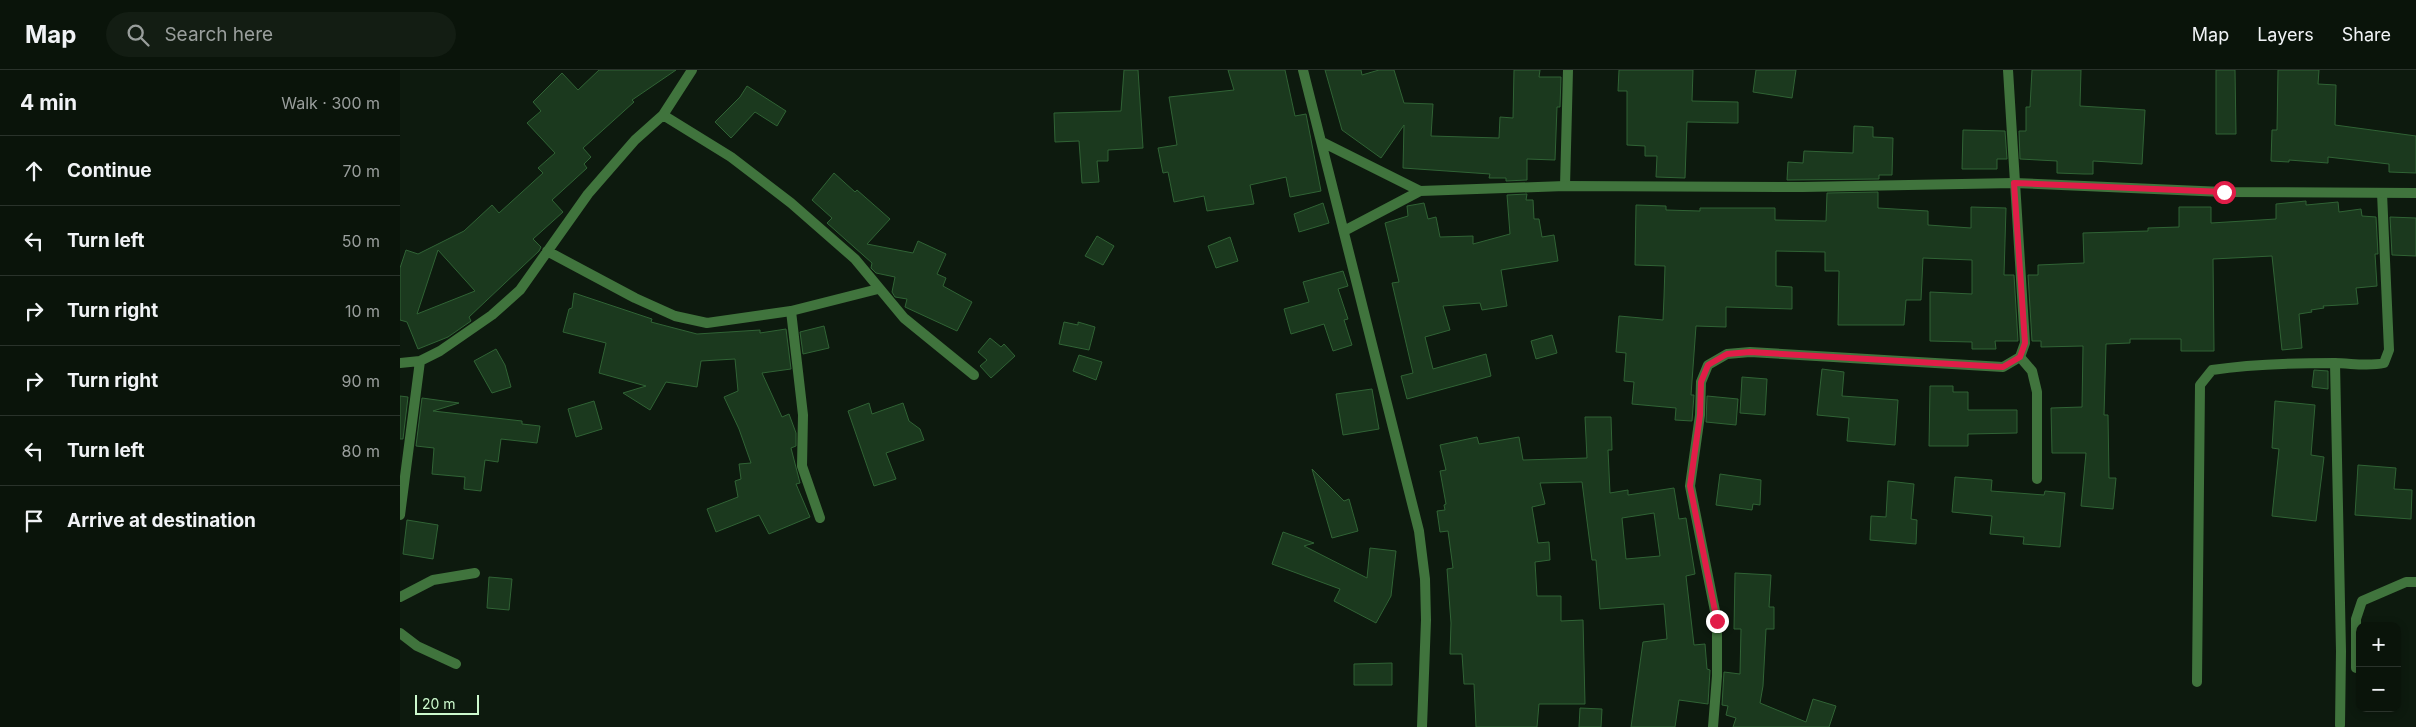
<!DOCTYPE html>
<meta charset="utf-8">
<style>
body{margin:0;font-family:Inter,sans-serif;background:#131d13;color:#f1f3f6}
.controls{position:absolute;right:15px;bottom:15px;display:grid;overflow:hidden;border-radius:10px;box-shadow:0 2px 8px #0003}
.controls button{width:45px;height:45px;display:grid;place-items:center;padding:0;border:0;border-bottom:1px solid #2a332b;background:#0a140a;color:#f1f3f6;font:25px sans-serif}
.scale{position:absolute;left:15px;bottom:12px;width:64px;box-sizing:border-box;padding-left:5px;border:2px solid #ccf9cd;border-top:0;font-size:14px;line-height:18px;white-space:nowrap;color:#ccf9cd;-webkit-text-stroke:4px #0d1a0e;paint-order:stroke}
.stop{position:absolute;width:15px;height:15px;margin:-11px;border:4px solid #e11d48;border-radius:50%;background:#fff}
.stop.end{background:#e11d48;border-color:#fff;box-shadow:0 1px 5px #0008}
.list{margin:0;padding:0;list-style:none}
h2{display:flex;justify-content:space-between;align-items:center;height:65px;margin:0;padding:0 20px;font-size:21px}
h2 small{font-size:16px;font-weight:400;color:#999e9c}
.list li{display:grid;grid-template-columns:32px 1fr auto;gap:15px;align-items:center;box-sizing:border-box;height:70px;padding:0 20px;border-top:1px solid #2a332b}
.list b{display:block;font-size:19px;white-space:nowrap}
.list em{font-size:16px;font-style:normal;color:#999e9c}
.icon{flex:none;width:28px;height:28px;fill:none;stroke:currentColor;stroke-width:2;stroke-linecap:round;stroke-linejoin:round}
.map{position:relative;flex:none;width:2016px;height:657px;overflow:hidden}
header{display:flex;align-items:center;gap:30px;box-sizing:border-box;height:70px;padding:0 25px;background:#0a140a;border-bottom:1px solid #2a332b}
header strong{font-size:24px}
nav{display:flex;gap:28px;margin-inline-start:auto;font-size:18px}
.search{width:350px;height:45px;background:#131d13;display:flex;align-items:center;gap:12px;box-sizing:border-box;padding:0 18px;border-radius:28px;color:#999e9c;font-size:19px}
main{display:flex}
aside{flex:1;background:#0a140a}
.map>svg:first-child{display:block}
.building{fill:#1b391e;stroke:#306335;fill-rule:evenodd}
.lines{fill:none;stroke-linecap:round;stroke-linejoin:round}
.minor{stroke:#40743d;stroke-width:10}
.tertiary{stroke:#40743d;stroke-width:10}
.route{stroke:#e11d48;stroke-width:6}
</style>
<header>
<strong>Map</strong>
<div class="search"><svg class="icon" aria-label="search" viewBox="0 0 24 24"><circle cx="10" cy="10" r="6"/><path d="M15 15l6 6"/></svg>Search here</div>
<nav><a>Map</a><a>Layers</a><a>Share</a></nav>
</header>
<main>
<aside>
<h2>4 min<small>Walk · 300 m</small></h2>
<ul class="list">
<li><svg class="icon" aria-label="ahead" viewBox="0 0 24 24"><path d="M12 20V5M6 11l6-6 6 6"/></svg><div><b>Continue</b></div><em>70 m</em></li>
<li><svg class="icon" aria-label="left" viewBox="0 0 24 24"><path d="M17 20v-9H6M10 6l-5 5 5 5"/></svg><div><b>Turn left</b></div><em>50 m</em></li>
<li><svg class="icon" aria-label="right" viewBox="0 0 24 24"><path d="M7 20v-9h11M14 6l5 5-5 5"/></svg><div><b>Turn right</b></div><em>10 m</em></li>
<li><svg class="icon" aria-label="right" viewBox="0 0 24 24"><path d="M7 20v-9h11M14 6l5 5-5 5"/></svg><div><b>Turn right</b></div><em>90 m</em></li>
<li><svg class="icon" aria-label="left" viewBox="0 0 24 24"><path d="M17 20v-9H6M10 6l-5 5 5 5"/></svg><div><b>Turn left</b></div><em>80 m</em></li>
<li><svg class="icon" aria-label="arrive" viewBox="0 0 24 24"><path d="M6 21V4h12l-3 4 3 4H6"/></svg><div><b>Arrive at destination</b></div></li>
</ul>
</aside>
<div class="map">
<svg width="2016" height="657" viewBox="0 0 2016 657">
<rect width="100%" height="100%" fill="#0d1a0e"/>
<path class="building" d="M 199,0 L 276,0 L 232,30 L 234,32 L 183,78 L 191,87 L 184,94 L 187,98 L 152,130 L 163,142 L 133,169 L 141,177 L 139,181 L 69,247 L 71,251 L 48,267 L 18,279 L 7,252 L 0,250 L 0,198 L 6,180 L 18,184 L 64,161 L 92,135 L 99,143 L 143,103 L 138,98 L 155,83 L 127,53 L 141,41 L 133,32 L 162,3 L 178,20 ZM 38,180 L 75,221 L 17,244 Z
M 724,0 L 738,0 L 743,78 L 708,80 L 708,91 L 697,91 L 699,112 L 682,113 L 679,71 L 655,72 L 654,43 L 721,41 Z
M 828,0 L 885,0 L 895,46 L 906,44 L 921,121 L 890,127 L 886,107 L 850,115 L 854,134 L 807,141 L 804,126 L 774,132 L 768,102 L 763,103 L 758,78 L 777,75 L 769,27 L 834,20 Z
M 925,0 L 961,0 L 962,5 L 979,0 L 994,0 L 1004,33 L 1033,34 L 1031,66 L 1099,68 L 1100,47 L 1113,48 L 1114,0 L 1140,0 L 1139,7 L 1161,7 L 1160,37 L 1157,37 L 1155,90 L 1127,89 L 1127,110 L 1106,111 L 1106,108 L 1089,108 L 1090,104 L 1003,98 L 1004,55 L 981,88 L 942,60 Z
M 1219,0 L 1293,0 L 1292,31 L 1338,32 L 1338,53 L 1287,52 L 1285,108 L 1256,107 L 1257,86 L 1245,86 L 1245,76 L 1227,75 L 1227,21 L 1218,21 Z
M 1356,0 L 1396,0 L 1392,28 L 1353,22 Z
M 1632,0 L 1681,0 L 1680,36 L 1745,40 L 1742,94 L 1693,91 L 1693,104 L 1684,104 L 1657,103 L 1657,91 L 1620,89 L 1619,61 L 1626,61 L 1626,37 L 1630,37 Z
M 1816,0 L 1835,0 L 1836,64 L 1816,64 Z
M 1878,0 L 1919,0 L 1918,14 L 1936,15 L 1935,55 L 2016,66 L 2016,103 L 1989,102 L 1989,94 L 1928,87 L 1928,93 L 1889,90 L 1889,92 L 1871,91 L 1872,60 L 1877,60 Z
M 347,16 L 386,41 L 377,56 L 355,42 L 331,68 L 315,52 L 340,27 Z
M 1454,56 L 1473,57 L 1473,67 L 1493,68 L 1492,105 L 1479,105 L 1479,109 L 1387,110 L 1388,92 L 1403,93 L 1404,81 L 1453,83 Z
M 1563,60 L 1605,61 L 1607,89 L 1597,89 L 1597,99 L 1562,99 Z
M 434,103 L 455,122 L 457,120 L 490,149 L 467,174 L 513,183 L 518,171 L 546,184 L 537,204 L 546,208 L 543,216 L 572,232 L 557,261 L 505,237 L 507,229 L 495,227 L 492,222 L 495,207 L 476,203 L 471,198 L 472,193 L 427,153 L 432,148 L 412,130 Z
M 1478,122 L 1478,138 L 1528,141 L 1528,155 L 1571,158 L 1571,137 L 1606,138 L 1604,205 L 1614,205 L 1618,271 L 1595,271 L 1596,279 L 1572,279 L 1572,272 L 1530,271 L 1530,222 L 1572,224 L 1572,190 L 1523,188 L 1521,230 L 1506,230 L 1504,255 L 1438,255 L 1439,201 L 1425,201 L 1425,182 L 1376,181 L 1376,216 L 1392,217 L 1392,239 L 1326,237 L 1326,257 L 1296,256 L 1291,325 L 1294,325 L 1292,351 L 1275,350 L 1276,338 L 1232,334 L 1234,312 L 1224,311 L 1226,283 L 1216,282 L 1219,246 L 1263,250 L 1264,227 L 1265,196 L 1235,195 L 1236,135 L 1266,136 L 1266,140 L 1300,141 L 1300,138 L 1375,138 L 1375,150 L 1426,151 L 1427,123 Z
M 1127,124 L 1126,130 L 1133,130 L 1134,149 L 1139,149 L 1142,167 L 1154,165 L 1158,191 L 1101,200 L 1107,236 L 1082,240 L 1080,233 L 1043,236 L 1050,260 L 1025,267 L 1033,299 L 1086,284 L 1091,306 L 1007,329 L 1001,306 L 1013,303 L 992,213 L 999,212 L 985,153 L 1008,146 L 1007,136 L 1024,133 L 1028,149 L 1036,147 L 1040,167 L 1073,166 L 1073,174 L 1110,164 L 1107,125 Z
M 1906,131 L 1906,135 L 1938,132 L 1939,142 L 1961,139 L 1962,146 L 1976,147 L 1978,184 L 1975,184 L 1977,216 L 1956,218 L 1958,234 L 1923,236 L 1924,238 L 1911,240 L 1912,242 L 1899,244 L 1902,278 L 1882,280 L 1872,186 L 1813,189 L 1814,281 L 1781,281 L 1781,269 L 1730,269 L 1730,273 L 1706,274 L 1704,345 L 1708,345 L 1709,408 L 1716,408 L 1713,439 L 1681,436 L 1686,383 L 1652,383 L 1651,338 L 1682,337 L 1683,276 L 1641,277 L 1641,271 L 1632,271 L 1628,205 L 1638,205 L 1638,195 L 1684,193 L 1683,163 L 1748,161 L 1748,158 L 1779,157 L 1779,137 L 1811,137 L 1811,153 L 1876,149 L 1876,134 Z
M 923,133 L 929,153 L 899,162 L 894,144 Z
M 1990,147 L 2016,148 L 2016,186 L 1992,185 Z
M 697,166 L 714,176 L 703,195 L 685,186 Z
M 830,167 L 838,191 L 816,198 L 808,176 Z
M 943,201 L 948,216 L 938,219 L 948,249 L 944,250 L 952,275 L 933,281 L 924,254 L 891,264 L 884,239 L 909,232 L 903,212 Z
M 174,223 L 252,249 L 251,252 L 297,264 L 360,260 L 360,263 L 386,259 L 391,299 L 362,303 L 382,347 L 389,344 L 396,363 L 396,376 L 391,378 L 400,413 L 396,414 L 410,447 L 369,464 L 359,445 L 316,462 L 307,439 L 338,427 L 335,411 L 341,409 L 339,394 L 351,393 L 339,359 L 324,327 L 338,321 L 335,289 L 301,291 L 297,317 L 266,312 L 250,340 L 223,323 L 246,316 L 199,303 L 206,273 L 163,262 L 169,239 L 172,238 Z
M 664,252 L 678,255 L 678,252 L 695,257 L 689,280 L 659,274 Z
M 424,256 L 429,278 L 403,284 L 400,262 Z
M 1152,265 L 1157,283 L 1136,289 L 1131,271 Z
M 590,268 L 601,277 L 604,274 L 615,286 L 591,308 L 580,296 L 587,290 L 578,282 Z
M 96,279 L 105,295 L 111,317 L 92,323 L 74,291 Z
M 679,285 L 702,292 L 696,310 L 673,301 Z
M 1422,299 L 1444,302 L 1442,326 L 1498,330 L 1495,375 L 1447,371 L 1449,348 L 1417,345 Z
M 1914,300 L 1928,301 L 1928,319 L 1912,317 Z
M 1342,307 L 1367,309 L 1365,345 L 1340,343 Z
M 1530,316 L 1553,316 L 1553,322 L 1568,322 L 1568,340 L 1617,340 L 1617,363 L 1568,364 L 1568,376 L 1529,376 Z
M 972,319 L 979,359 L 943,365 L 936,324 Z
M 0,326 L 8,327 L 3,369 L 0,369 Z
M 1307,326 L 1338,329 L 1336,355 L 1306,352 Z
M 22,328 L 59,333 L 33,341 L 122,351 L 122,354 L 140,356 L 137,373 L 101,369 L 98,392 L 85,390 L 81,421 L 64,419 L 65,407 L 32,404 L 34,378 L 16,376 Z
M 194,331 L 202,359 L 176,367 L 168,339 Z
M 1875,331 L 1915,335 L 1911,385 L 1924,387 L 1916,451 L 1872,446 L 1879,379 L 1872,378 Z
M 469,333 L 472,344 L 503,333 L 509,351 L 520,359 L 524,370 L 486,383 L 496,409 L 474,416 L 448,341 Z
M 1185,347 L 1211,347 L 1212,380 L 1208,380 L 1210,423 L 1228,420 L 1228,425 L 1274,418 L 1279,449 L 1286,448 L 1295,504 L 1286,506 L 1294,575 L 1305,574 L 1307,599 L 1310,600 L 1308,634 L 1279,630 L 1275,657 L 1231,657 L 1243,572 L 1267,569 L 1264,534 L 1200,539 L 1196,490 L 1192,490 L 1182,412 L 1140,413 L 1145,434 L 1132,437 L 1138,473 L 1149,472 L 1150,490 L 1135,492 L 1137,526 L 1161,526 L 1161,551 L 1183,550 L 1185,634 L 1139,634 L 1137,657 L 1076,657 L 1074,614 L 1064,614 L 1062,584 L 1050,584 L 1051,553 L 1047,499 L 1053,498 L 1048,461 L 1040,462 L 1037,441 L 1045,440 L 1044,435 L 1046,434 L 1040,401 L 1046,400 L 1040,375 L 1077,367 L 1079,374 L 1119,367 L 1123,390 L 1187,388 ZM 1254,443 L 1260,486 L 1226,489 L 1222,448 Z
M 1958,395 L 1996,398 L 1994,419 L 2012,420 L 2011,449 L 1955,445 Z
M 912,399 L 944,431 L 949,429 L 958,461 L 932,468 Z
M 1320,404 L 1361,410 L 1360,435 L 1353,434 L 1352,440 L 1316,435 Z
M 1555,407 L 1592,410 L 1591,421 L 1644,425 L 1645,421 L 1665,423 L 1660,477 L 1623,474 L 1624,467 L 1590,464 L 1592,446 L 1552,442 Z
M 1488,411 L 1514,414 L 1511,449 L 1517,450 L 1516,474 L 1470,470 L 1471,446 L 1486,447 Z
M 7,450 L 38,455 L 33,489 L 3,484 Z
M 883,462 L 914,473 L 904,476 L 967,508 L 970,478 L 996,481 L 991,526 L 976,553 L 934,531 L 940,519 L 872,494 Z
M 1335,503 L 1371,505 L 1369,537 L 1374,537 L 1374,559 L 1366,559 L 1363,616 L 1360,633 L 1406,652 L 1413,629 L 1436,636 L 1429,657 L 1333,657 L 1336,648 L 1326,645 L 1328,636 L 1322,635 L 1324,602 L 1340,604 L 1341,559 L 1334,559 Z
M 89,507 L 112,509 L 109,540 L 87,538 Z
M 992,593 L 992,615 L 954,615 L 954,594 Z
M 1180,638 L 1202,639 L 1201,657 L 1179,657 Z"/>
<g class="lines">
<path class="minor" d="M 263,45 L 331,87 L 391,133 L 455,189 L 504,248 L 574,305
M 1165,116 L 1168,0
M 147,181 L 235,228 L 275,246 L 307,253 L 391,241 L 478,219
M 391,241 L 403,345 L 402,396 L 420,448
M 1620,287 L 1632,301 L 1637,322 L 1637,409
M 0,293 L 20,291 L 40,281 L 92,245 L 120,220 L 188,124 L 235,70 L 263,45 L 292,0
M 1935,293 L 1941,581 L 1940,655
M 0,445 L 20,291
M 0,527 L 33,510 L 75,503
M 0,563 L 17,576 L 56,594
M 1956,598 L 1956,549 L 1962,531 L 2006,512 L 2016,512
M 1797,612 L 1800,315 L 1812,300 C 1852,294 1894,293 1934,293 C 1951,293 1967,297 1984,293 L 1989,280 L 1982,123
M 1313,657 L 1317,606 L 1317,551 L 1290,416 L 1300,345 L 1301,312 L 1308,295 L 1327,284 L 1350,282 L 1603,297 L 1620,287 L 1625,273 L 1608,0"/>
<path class="tertiary" d="M 903,0 L 1019,461 L 1025,509 L 1026,550 L 1022,657
M 922,72 L 1020,121
M 944,161 L 1020,121 L 1165,116 L 1403,117 L 1614,113 L 1824,122 L 2016,123"/>
</g>
<g class="lines">
<path class="route" d="M 1317,551 L 1290,416 L 1300,345 L 1301,312 L 1308,295 L 1327,284 L 1350,282 L 1603,297 L 1620,287 L 1625,273 L 1614,113 L 1824,122"/>
</g>
</svg>
<div class="controls">
<button>+</button>
<button>−</button>
</div>
<div class="scale">20 m</div>
<div class="stop" style="left:1824px;top:122px"></div>
<div class="stop end" style="left:1317px;top:551px"></div>
</div>
</main>
